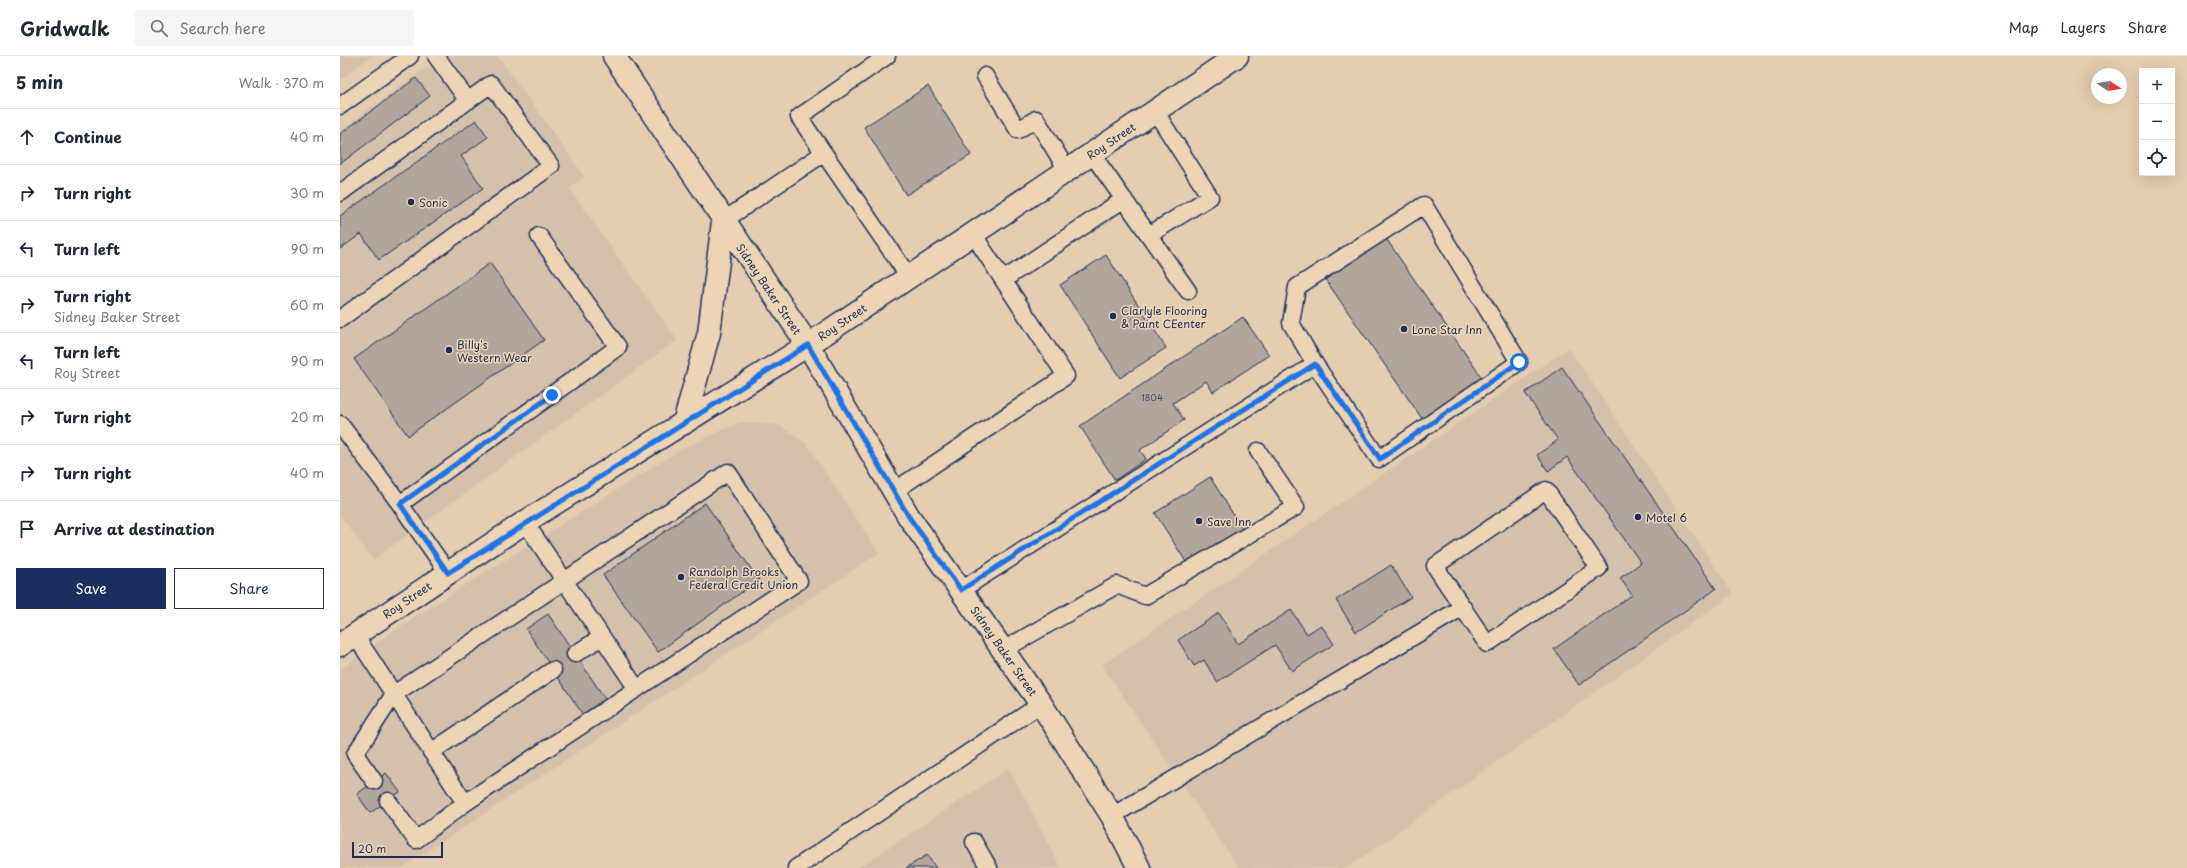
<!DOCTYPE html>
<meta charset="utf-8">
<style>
body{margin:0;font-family:"Playpen Sans",sans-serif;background:#f6f6f7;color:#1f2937}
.controls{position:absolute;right:12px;top:12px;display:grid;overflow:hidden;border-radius:0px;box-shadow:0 4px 16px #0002}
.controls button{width:36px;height:36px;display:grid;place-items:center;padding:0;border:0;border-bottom:1px solid #e0e1e3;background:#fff;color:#1f2937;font:20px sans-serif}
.compass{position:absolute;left:1751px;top:12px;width:36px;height:36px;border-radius:50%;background:#fff;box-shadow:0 4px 16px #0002;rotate:102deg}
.scale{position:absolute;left:12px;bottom:10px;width:91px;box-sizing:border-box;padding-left:4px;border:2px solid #1b2f5e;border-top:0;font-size:11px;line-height:14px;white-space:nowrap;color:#1b2f5e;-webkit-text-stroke:3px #ecd4b4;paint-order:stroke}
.stop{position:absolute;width:12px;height:12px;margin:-9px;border:3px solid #1a73e8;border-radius:50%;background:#fff}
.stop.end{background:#1a73e8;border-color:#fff;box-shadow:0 1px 4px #0008}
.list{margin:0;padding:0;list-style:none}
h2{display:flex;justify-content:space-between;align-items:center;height:52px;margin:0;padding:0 16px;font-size:17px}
h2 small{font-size:13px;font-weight:400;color:#747a83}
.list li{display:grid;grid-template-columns:26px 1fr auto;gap:12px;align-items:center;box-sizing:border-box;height:56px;padding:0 16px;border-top:1px solid #e0e1e3}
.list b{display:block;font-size:15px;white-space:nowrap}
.list p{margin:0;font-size:13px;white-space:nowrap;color:#747a83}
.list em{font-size:13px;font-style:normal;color:#747a83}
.actions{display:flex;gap:8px;padding:12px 16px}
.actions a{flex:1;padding:9px 0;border:1px solid #1b2f5e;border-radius:0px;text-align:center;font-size:14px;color:#1b2f5e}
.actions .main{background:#1b2f5e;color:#fff}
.icon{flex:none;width:22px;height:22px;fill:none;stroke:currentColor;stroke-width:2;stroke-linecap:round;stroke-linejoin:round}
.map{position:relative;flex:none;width:1847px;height:812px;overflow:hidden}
header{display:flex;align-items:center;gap:24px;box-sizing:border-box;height:56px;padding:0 20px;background:#fff;border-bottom:1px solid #e0e1e3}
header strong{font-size:19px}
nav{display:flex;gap:22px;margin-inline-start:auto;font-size:14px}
.search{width:280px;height:36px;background:#f6f6f7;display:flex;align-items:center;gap:10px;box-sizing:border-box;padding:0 14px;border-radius:0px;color:#747a83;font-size:15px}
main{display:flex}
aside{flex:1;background:#fff}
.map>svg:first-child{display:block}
.built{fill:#d5c1ab}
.building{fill:#b1a69c;stroke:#1b2f5e}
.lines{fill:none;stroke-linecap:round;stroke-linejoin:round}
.service-casing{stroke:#1b2f5e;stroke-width:19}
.minor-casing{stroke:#1b2f5e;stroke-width:25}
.primary-casing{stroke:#1b2f5e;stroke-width:25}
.service{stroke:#ecd4b4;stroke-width:16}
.minor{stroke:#ecd4b4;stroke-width:22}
.primary{stroke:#ecd4b4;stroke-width:22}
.route{stroke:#1a73e8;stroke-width:5}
.poi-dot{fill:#1b2f5e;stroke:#ecd4b4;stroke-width:1.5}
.labels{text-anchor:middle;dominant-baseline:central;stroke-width:3;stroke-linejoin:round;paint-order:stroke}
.number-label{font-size:9px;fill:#404d6e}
.street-label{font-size:11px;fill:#1b2f5e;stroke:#ecd4b4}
.poi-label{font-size:11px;fill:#1b2f5e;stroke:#ecd4b4;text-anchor:start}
</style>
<header>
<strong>Gridwalk</strong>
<div class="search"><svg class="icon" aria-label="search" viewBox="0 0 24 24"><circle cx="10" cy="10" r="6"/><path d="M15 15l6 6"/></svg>Search here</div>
<nav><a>Map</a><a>Layers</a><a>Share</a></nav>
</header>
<main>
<aside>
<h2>5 min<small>Walk · 370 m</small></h2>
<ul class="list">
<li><svg class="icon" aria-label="ahead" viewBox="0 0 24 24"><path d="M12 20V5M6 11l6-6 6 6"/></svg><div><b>Continue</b></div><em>40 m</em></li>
<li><svg class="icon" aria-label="right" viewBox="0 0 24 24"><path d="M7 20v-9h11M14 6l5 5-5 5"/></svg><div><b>Turn right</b></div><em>30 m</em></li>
<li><svg class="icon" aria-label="left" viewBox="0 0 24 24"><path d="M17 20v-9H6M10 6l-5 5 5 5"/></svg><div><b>Turn left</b></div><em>90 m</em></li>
<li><svg class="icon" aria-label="right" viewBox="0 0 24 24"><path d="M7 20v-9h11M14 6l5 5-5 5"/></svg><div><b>Turn right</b><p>Sidney Baker Street</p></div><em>60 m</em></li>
<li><svg class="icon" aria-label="left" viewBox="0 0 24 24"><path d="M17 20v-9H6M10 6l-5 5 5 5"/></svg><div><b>Turn left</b><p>Roy Street</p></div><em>90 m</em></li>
<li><svg class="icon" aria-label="right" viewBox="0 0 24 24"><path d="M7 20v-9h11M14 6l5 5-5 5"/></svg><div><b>Turn right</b></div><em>20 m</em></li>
<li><svg class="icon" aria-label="right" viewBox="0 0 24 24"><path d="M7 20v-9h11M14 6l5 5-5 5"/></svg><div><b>Turn right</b></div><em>40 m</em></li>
<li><svg class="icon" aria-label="arrive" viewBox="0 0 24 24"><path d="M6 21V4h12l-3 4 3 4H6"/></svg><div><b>Arrive at destination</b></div></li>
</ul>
<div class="actions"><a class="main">Save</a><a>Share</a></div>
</aside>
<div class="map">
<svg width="1847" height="812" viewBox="0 0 1847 812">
<rect width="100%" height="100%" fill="#e4cdb1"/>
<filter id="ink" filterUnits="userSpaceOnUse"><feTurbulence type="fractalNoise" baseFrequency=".025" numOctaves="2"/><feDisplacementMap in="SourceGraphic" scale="8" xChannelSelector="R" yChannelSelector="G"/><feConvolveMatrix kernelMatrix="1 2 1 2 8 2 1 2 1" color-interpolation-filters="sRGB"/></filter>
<g filter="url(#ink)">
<path class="built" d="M 0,0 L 32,0 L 0,24 Z
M 102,0 L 158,0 L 245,121 L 229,132 L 337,284 L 33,504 L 0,459 L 0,74 Z
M 1229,292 L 1393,538 L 1007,812 L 899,812 L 762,609 Z
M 400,366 L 440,369 L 466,387 L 539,497 L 62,812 L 0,812 L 0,614 L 54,574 L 343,392 Z
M 669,712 L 721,812 L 518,812 Z"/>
<path class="building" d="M 76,22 L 90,40 L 0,108 L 0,78 Z
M 588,30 L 631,99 L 566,139 L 524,71 Z
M 136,64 L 148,81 L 121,100 L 143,132 L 39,204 L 21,178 L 0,193 L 0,160 Z
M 1045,181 L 1142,322 L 1083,364 L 985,223 Z
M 766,199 L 826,292 L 780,322 L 720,229 Z
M 150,207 L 204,284 L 68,380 L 14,303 Z
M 903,261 L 929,299 L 873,336 L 866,325 L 833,347 L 844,364 L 800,394 L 806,403 L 775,424 L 740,370 Z
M 1222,311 L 1376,533 L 1239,629 L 1214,593 L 1292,539 L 1280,522 L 1301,507 L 1227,401 L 1208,415 L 1197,399 L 1218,384 L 1185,337 Z
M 870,421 L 903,474 L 848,509 L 815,457 Z
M 365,447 L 419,524 L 318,596 L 263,519 Z
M 1051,509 L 1071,541 L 1016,576 L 996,544 Z
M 951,554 L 967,578 L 981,569 L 994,588 L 952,615 L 935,589 L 877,626 L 864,604 L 854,610 L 838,584 L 879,557 L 898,588 Z
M 208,558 L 268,647 L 245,662 L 186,573 Z
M 46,717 L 60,736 L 30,757 L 17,738 Z
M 587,799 L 596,812 L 566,812 Z"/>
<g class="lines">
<defs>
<path id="service" d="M 96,0 L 128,45
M 547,0 L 459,61 L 569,221
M 645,20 L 678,74 L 696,63 L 727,114
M 0,50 L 70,0
M 752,98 L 848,235
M 0,137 L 151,28 L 211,110 L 0,263
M 1084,149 L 1179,306 L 1039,403 L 975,308 L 951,267 L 957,231 Z
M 383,165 L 484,97
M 809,179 L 870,141 L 815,55
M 663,224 L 784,143
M 0,368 L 60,448 L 278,291 L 199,180
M 1206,434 L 1259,512 L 1147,588 L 1095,510 Z
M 554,435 L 726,320 L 633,178
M 60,448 L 108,517
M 185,466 L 297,633
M 621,534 L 975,308
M 15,579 L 125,747
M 663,594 L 777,529 L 805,540 L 956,451 L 918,395
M 235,598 L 262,581
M 91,696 L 213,614
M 34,725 L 15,698 L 54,638 L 388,416 L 459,525 L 125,747 L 76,784 L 48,745
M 772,760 L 1123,551
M 634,786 L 649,812
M 456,812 L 701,648"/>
<path id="minor" d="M 0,589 L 185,466 L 468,289 L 897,0"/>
<path id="primary" d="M 274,0 L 468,289 L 569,461 L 701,648 L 772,760 L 799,812
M 344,367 L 369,277 L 383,165"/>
</defs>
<use href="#service" class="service-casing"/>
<use href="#minor" class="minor-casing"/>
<use href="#primary" class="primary-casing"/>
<use href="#service" class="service"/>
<use href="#minor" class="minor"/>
<use href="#primary" class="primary"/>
</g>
</g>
<g class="lines" filter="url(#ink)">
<path class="route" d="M 212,339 L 60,448 L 108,517 L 468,289 L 569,461 L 621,534 L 975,308 L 1040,403 L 1179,306"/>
</g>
<g class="poi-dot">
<circle cx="71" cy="146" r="4"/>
<circle cx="773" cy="260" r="4"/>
<circle cx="1064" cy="273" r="4"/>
<circle cx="109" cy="294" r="4"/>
<circle cx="1298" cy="461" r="4"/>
<circle cx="859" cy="465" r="4"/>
<circle cx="341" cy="521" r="4"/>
</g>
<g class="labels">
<g class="number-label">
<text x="812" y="341">1804</text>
</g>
<g class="street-label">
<text transform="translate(771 85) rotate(-34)">Roy Street</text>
<text transform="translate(429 233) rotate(56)">Sidney Baker Street</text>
<text transform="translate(502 266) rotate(-34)">Roy Street</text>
<text transform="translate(67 544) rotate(-34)">Roy Street</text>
<text transform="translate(664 595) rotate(55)">Sidney Baker Street</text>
</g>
<g class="poi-label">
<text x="79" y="146">Sonic</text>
<text x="781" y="254">Clarlyle Flooring<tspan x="781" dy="13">&amp; Paint CEenter</tspan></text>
<text x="1072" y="273">Lone Star Inn</text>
<text x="117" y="288">Billy's<tspan x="117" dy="13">Western Wear</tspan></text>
<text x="1306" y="461">Motel 6</text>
<text x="867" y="465">Save Inn</text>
<text x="349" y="515">Randolph Brooks<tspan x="349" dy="13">Federal Credit Union</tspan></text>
</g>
</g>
</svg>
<div class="controls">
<button>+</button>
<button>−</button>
<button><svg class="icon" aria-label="locate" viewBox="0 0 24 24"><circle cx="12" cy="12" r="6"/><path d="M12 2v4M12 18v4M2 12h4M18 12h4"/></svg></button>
</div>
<svg class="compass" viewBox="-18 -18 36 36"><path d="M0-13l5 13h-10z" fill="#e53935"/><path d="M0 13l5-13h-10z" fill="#747a83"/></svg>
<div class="scale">20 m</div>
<div class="stop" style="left:1179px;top:306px"></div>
<div class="stop end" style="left:212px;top:339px"></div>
</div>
</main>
